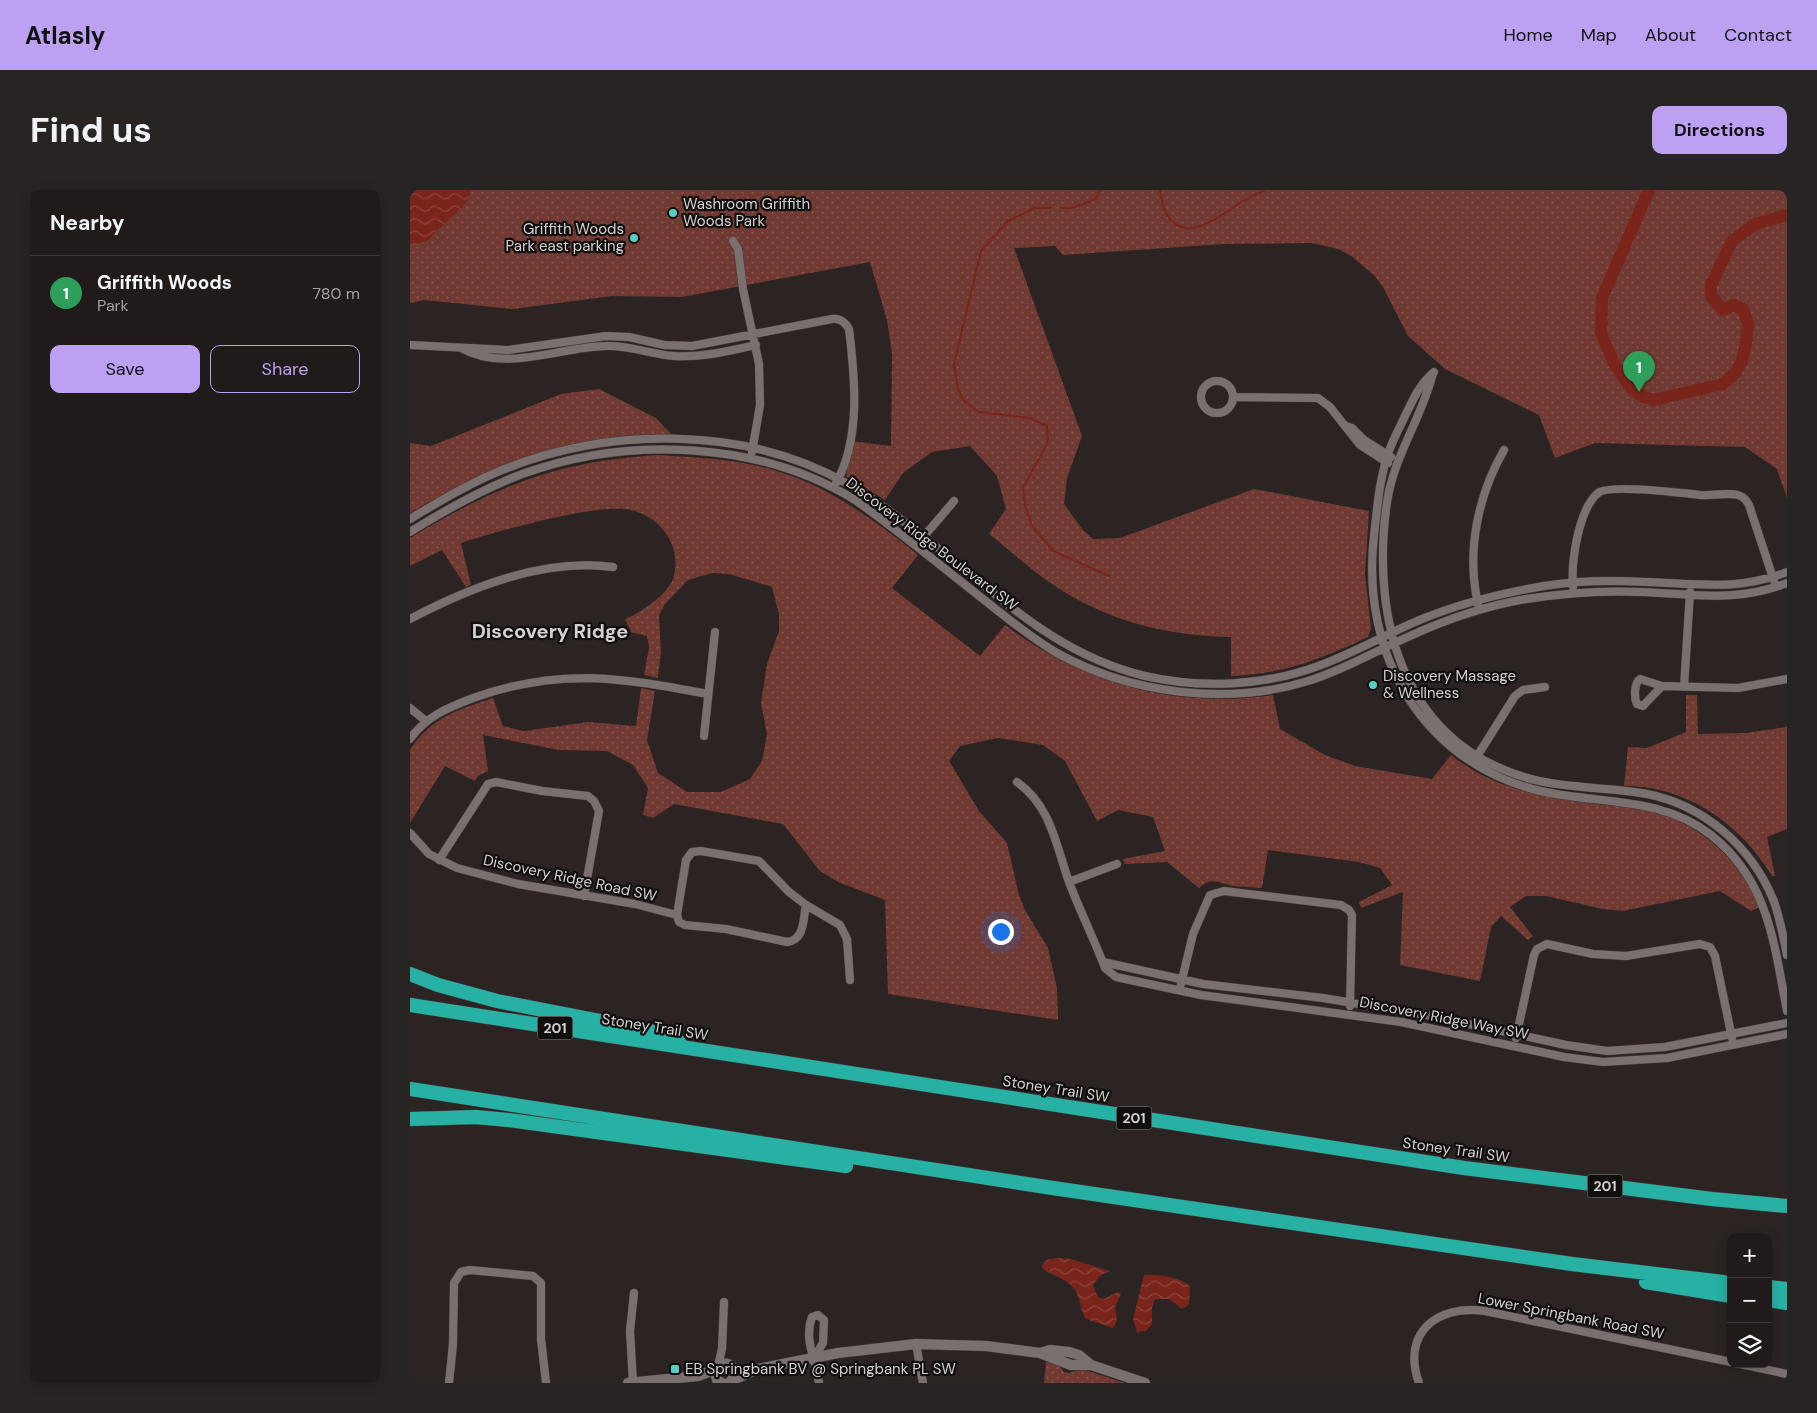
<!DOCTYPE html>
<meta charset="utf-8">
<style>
body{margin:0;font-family:"DM Sans",sans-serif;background:#282423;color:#f1f3f6}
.controls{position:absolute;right:15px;bottom:15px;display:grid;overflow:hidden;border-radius:10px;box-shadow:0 2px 12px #0003}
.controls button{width:45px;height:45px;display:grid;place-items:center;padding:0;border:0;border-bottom:1px solid #3d3939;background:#201b1a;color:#f1f3f6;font:25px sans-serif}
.you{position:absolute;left:590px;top:741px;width:18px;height:18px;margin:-12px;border:4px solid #fff;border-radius:50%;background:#1a73e8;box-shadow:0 0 0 8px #1a73e833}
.badge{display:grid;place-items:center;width:32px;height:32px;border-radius:50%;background:#bca0f2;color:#fff;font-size:16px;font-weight:700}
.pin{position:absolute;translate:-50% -41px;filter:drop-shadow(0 1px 2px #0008)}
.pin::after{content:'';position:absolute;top:26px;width:18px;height:15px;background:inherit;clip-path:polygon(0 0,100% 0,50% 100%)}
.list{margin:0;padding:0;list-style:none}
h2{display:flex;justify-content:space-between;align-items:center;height:65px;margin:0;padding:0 20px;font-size:21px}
h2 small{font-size:16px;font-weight:400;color:#a2a1a2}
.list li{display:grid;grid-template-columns:32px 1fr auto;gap:15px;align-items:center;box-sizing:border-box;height:75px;padding:0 20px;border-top:1px solid #3d3939}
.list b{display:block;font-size:19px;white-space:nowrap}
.list p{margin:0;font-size:16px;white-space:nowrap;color:#a2a1a2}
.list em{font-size:16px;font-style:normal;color:#a2a1a2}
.actions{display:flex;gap:10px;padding:15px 20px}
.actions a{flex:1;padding:11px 0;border:1px solid #bca0f2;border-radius:10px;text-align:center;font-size:18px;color:#bca0f2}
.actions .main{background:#bca0f2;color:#111}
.icon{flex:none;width:28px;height:28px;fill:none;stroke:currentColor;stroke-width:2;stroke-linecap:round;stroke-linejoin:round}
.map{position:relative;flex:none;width:1377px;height:1193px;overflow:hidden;border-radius:10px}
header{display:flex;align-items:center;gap:30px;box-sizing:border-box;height:70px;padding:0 25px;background:#bca0f2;color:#111}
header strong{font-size:24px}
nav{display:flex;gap:28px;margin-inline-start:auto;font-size:18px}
.intro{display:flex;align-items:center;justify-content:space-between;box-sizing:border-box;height:120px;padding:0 30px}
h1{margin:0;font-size:35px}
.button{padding:12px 22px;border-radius:10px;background:#bca0f2;color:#111;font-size:18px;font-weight:700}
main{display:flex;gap:30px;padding:0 30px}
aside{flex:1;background:#201b1a;border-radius:10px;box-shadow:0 2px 12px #0003}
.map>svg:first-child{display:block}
.park{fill:url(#park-dots)}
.water{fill:url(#water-waves)}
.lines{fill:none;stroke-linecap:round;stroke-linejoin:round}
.stream{stroke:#7a251c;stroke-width:2}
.river{stroke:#7a251c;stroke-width:12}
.minor-casing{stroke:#46403f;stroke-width:9}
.tertiary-casing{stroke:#46403f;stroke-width:11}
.motorway-casing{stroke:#46403f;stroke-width:15}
.minor{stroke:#79706f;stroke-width:8}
.tertiary{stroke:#79706f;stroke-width:10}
.motorway{stroke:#27b1a5;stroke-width:14}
.poi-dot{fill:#57cec1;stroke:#110e0e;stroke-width:2}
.labels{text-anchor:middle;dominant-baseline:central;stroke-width:4.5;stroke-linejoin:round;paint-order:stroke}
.shield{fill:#110e0e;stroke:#9a9695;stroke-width:1}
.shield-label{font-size:14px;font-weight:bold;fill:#d5d0cf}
.poi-label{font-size:15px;fill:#d5d0cf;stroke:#110e0e;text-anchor:start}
.street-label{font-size:15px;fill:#d5d0cf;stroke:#110e0e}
.district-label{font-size:20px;font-weight:bold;fill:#d5d0cf;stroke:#110e0e}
</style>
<header>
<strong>Atlasly</strong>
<nav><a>Home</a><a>Map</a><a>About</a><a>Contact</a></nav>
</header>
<div class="intro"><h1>Find us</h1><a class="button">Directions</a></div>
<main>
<aside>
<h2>Nearby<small></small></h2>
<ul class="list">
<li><span class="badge" style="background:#2e9e5b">1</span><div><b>Griffith Woods</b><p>Park</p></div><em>780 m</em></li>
</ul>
<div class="actions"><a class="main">Save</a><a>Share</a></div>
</aside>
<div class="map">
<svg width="1377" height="1193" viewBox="0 0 1377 1193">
<defs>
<pattern id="park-dots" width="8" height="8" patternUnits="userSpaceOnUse" patternTransform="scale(1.25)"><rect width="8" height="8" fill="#703931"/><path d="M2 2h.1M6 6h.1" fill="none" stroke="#84554e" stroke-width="1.8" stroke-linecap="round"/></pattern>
<pattern id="water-waves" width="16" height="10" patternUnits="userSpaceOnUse" patternTransform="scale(1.25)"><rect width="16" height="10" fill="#7a251c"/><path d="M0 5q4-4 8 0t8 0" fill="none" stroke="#8c443c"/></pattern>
</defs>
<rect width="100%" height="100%" fill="#2b2423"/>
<path class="park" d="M 0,0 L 1377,0 L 1377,308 L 1367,279 L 1335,257 L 1185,253 L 1145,268 L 1129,225 L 1035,179 L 998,146 L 973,97 L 964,85 L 941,66 L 928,59 L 902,53 L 814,54 L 653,65 L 645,56 L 604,58 L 672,246 L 657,288 L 654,314 L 672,339 L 683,349 L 710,348 L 844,299 L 959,321 L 955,384 L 961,439 L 958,447 C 914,468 871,485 821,486 L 821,447 C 760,446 700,432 648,398 C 624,383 602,362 579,344 L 596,319 L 587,286 L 560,256 L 522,262 L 493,283 L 475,310 L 436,286 L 441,251 L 481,256 L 482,163 L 477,130 L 460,72 L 272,107 L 202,106 L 103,119 L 14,110 L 0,113 Z
M 189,199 L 246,228 L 263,246 C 161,243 87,273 0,323 L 0,253 L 21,256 L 151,204 Z
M 249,265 C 277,267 306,268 333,273 C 401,284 456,323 508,365 L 482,398 L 570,466 L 595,435 C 674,494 765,519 863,505 L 870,539 L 915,565 L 945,576 L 1022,589 L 1041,565 C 1083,599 1135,608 1187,614 C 1206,616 1225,617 1244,622 C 1293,635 1330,672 1350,717 L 1341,721 L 1310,701 L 1213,721 L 1193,719 L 1136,706 L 1116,706 L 1100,717 L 1123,746 L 1118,750 L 1091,726 L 1081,737 L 1070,791 L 990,775 L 993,702 L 951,718 L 949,712 L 982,695 L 970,678 L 949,672 L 858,660 L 852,698 C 843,697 833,697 823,696 C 809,693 802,686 789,698 L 757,672 L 715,674 L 713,669 L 755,661 L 743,627 L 708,620 L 687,631 L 655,571 L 633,555 L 588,548 L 550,556 L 539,571 L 569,621 L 597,653 L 609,705 L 615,720 L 638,758 L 647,798 L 648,830 L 478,804 L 475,710 L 428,692 L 410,681 L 373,634 L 264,614 L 243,628 L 233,625 L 238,598 L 223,575 L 197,561 L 149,560 L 73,545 L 78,581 L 68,586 L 65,591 L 35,576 L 0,633 L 0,560 C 21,527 48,520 83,508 L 93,536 L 114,541 L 178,532 L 226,536 L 231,498 L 245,501 L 237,550 L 248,583 L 277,602 L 311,602 L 340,589 L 352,571 L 357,544 L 351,513 L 357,474 L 369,441 L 369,424 L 362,397 L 319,384 L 302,383 L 278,390 L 255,414 L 249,425 L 251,462 L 248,488 L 234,485 L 239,458 L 237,446 L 221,442 L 215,429 C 229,424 258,404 263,389 C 273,358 252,327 221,320 C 189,312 85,342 51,353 L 61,395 L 56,397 L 32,360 L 0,376 L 0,348 C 86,296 147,271 249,265 Z
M 1276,505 L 1287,505 L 1288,544 L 1336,543 L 1377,537 L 1377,639 L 1357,647 L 1365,686 L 1362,686 C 1331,634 1275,595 1214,596 L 1218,557 L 1237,558 L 1276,542 Z
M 636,1172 L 647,1173 L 654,1182 L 659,1183 L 672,1179 L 715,1193 L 634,1193 Z"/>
<path class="water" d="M 0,0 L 61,0 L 58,11 L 17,51 L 0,56 Z
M 657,1068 L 700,1081 L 691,1085 L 683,1095 L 688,1107 L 694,1109 L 708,1102 L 711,1104 L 705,1117 L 707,1131 L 703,1138 L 676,1129 C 670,1121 671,1109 665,1100 C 656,1087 643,1087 632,1078 C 633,1066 648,1069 657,1068 Z
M 734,1085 C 748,1084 769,1087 780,1096 L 779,1115 L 772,1119 L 759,1109 L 745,1109 L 742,1118 L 742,1134 L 736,1141 L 727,1142 L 723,1129 Z"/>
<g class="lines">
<path class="stream" d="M 750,0 C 752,7 752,17 756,23 C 776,57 810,25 830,13 C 838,8 847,4 855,0
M 640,18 L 625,18 L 598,31 L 571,61 L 544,174 L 548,199 L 554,211 L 569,222 L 620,228 L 637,236 L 638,252 L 613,298 L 615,315 L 622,336 L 643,361 L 699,386
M 651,18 L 662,18 L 686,9 L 690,0"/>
<path class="river" d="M 1239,0 L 1192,108 L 1191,143 L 1205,176 L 1221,198 L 1233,207 L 1244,210 L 1313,194 L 1325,183 L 1332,171 L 1336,153 L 1338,134 L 1333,119 L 1324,115 L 1313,120 L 1301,106 L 1301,95 L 1322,51 L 1345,34 L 1377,25"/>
<defs>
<path id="minor" d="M 323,51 L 328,59 L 333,99 L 349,174 L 350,215 L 342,262
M 0,155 L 98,160 L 196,146 L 219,147 L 254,155 L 282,156 L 422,129 C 430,128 435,132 439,139 C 445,188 451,249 426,293
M 51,158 C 96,183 148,157 196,156 C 219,155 240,164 263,166 C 291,168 319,161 346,155
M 1024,182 C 1009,195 1004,208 995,226 C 989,239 981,253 977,267 C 969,293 967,319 964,346 C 950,465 1014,576 1135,602 C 1193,614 1252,607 1301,645 C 1359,691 1364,754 1377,821
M 1023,183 C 1012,228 984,265 977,312 C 960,432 994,557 1125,590 C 1162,599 1200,597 1237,604 C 1293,615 1341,656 1363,709 C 1370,727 1373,746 1377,765
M791 207a16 16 0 1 1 32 0a16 16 0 1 1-32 0Z
M 823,207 L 908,208 L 920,217 L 950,255 L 978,273
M 936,236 L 942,238 L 954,250 L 981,267
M 0,329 C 30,311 60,293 92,280 C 200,237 335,235 438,294 C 472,313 503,339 534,363 C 599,415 652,466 735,486 C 792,499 856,496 911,475 C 946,462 978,443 1012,429 C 1051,413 1092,403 1134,396 C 1168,390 1203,390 1238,392 C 1289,394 1327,401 1377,382
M 0,342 C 37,319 74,298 115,283 C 219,246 349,251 445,310 C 489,341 531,376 573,409 C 597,428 621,448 647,463 C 721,504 817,516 898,491 C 934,480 965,461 1000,446 C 1037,429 1076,416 1116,409 C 1154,403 1193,400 1232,402 C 1284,404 1326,413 1377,393
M 510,351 L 544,311
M 1163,397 C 1161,373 1168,320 1188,303 C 1199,294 1273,303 1290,305 C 1302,306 1317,302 1328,305 C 1334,307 1336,310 1339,315 L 1364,391
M 1068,414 C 1056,362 1068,305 1094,260
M 0,429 C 61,397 133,368 203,377
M 1230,489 L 1252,496 L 1233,516 L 1227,514 C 1224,508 1224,493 1230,489 Z
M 1252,496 L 1328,498 L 1377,489
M 1274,497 L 1280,402
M 0,518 L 16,531
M 294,546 L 305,442
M 0,549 C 17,525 40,517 66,507 C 152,477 212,488 298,504
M 1066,568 L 1105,506 L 1113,500 L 1135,497
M 607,592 C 641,616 646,655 659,692 C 670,721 684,749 695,778 L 706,787 L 791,805 L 991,832 L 1154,867 L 1193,872 L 1257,868 L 1377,844
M 0,643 L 19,664 L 47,678 L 108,694 L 225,714 L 267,725
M 29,670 L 78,594 L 86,592 L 132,601 L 178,606 L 184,611 L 189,621 L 174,706
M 659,692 L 707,674
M 396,715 C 393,729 395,750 377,752 L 316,739 L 275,735 L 269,732 L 267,725 L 276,670 L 282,662 L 291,661 L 349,671 L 379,702 L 396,715 L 430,735 L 437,749 L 440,790
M 693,772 L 793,794 L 913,808 L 1022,826 L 1156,855 L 1197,861 L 1255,857 L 1377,833
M 771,794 L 783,744 L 800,705 L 814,701 L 931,715 L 939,720 L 942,725 L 940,816
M 1106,848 L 1124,765 L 1127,759 L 1137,754 L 1183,764 L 1216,766 L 1290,754 L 1300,757 L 1305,766 L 1322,848
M 408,1125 L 414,1130 L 413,1153 L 404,1168 C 399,1156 397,1140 402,1127 Z
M 506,1154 L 513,1193
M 404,1168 L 409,1193
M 1330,1174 L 1377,1184
M 308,1176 L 312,1159 L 314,1112
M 39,1193 L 43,1154 L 44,1093 L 51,1082 L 60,1080 L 123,1086 L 131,1093 L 131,1149 L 136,1193
M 223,1193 L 220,1141 L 224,1103
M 1009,1193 C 991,1143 1027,1114 1075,1121 L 1321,1172"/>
<path id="tertiary" d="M 630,1163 L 640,1160 L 659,1162 L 669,1165 L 681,1175 L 735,1193
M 323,1190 L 348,1179 L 428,1163 L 506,1154 L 576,1156 L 630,1163 L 661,1175 L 681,1175
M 218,1193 L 288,1186 L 306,1179
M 312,1193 L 307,1190 L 305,1183 L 308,1176 C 314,1172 320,1173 324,1179 L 324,1187 L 320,1192"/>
<path id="motorway" d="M 0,784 L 28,795 L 87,811 L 246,842 L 269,852
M 0,815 L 1054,978 L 1302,1009 L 1377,1016
M 0,899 L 636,997 L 1162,1074 L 1321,1093
M 0,929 L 66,927 L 98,930 L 436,976
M 1236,1092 L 1321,1106
M 1358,1097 L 1377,1099
M 1358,1110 L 1377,1113"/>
</defs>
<use href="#minor" class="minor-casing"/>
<use href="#tertiary" class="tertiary-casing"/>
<use href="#motorway" class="motorway-casing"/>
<use href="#minor" class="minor"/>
<use href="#tertiary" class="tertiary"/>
<use href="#motorway" class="motorway"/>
</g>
<g class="poi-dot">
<circle cx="263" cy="23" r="5"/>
<circle cx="224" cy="48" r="5"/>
<circle cx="963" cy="495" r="5"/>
<rect x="260" y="1174" width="10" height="10" rx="2.5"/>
</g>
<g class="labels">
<g class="shield">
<rect x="127.5" y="826.5" width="35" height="23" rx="4"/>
<rect x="706.5" y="916.5" width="35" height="23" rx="4"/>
<rect x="1177.5" y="984.5" width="35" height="23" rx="4"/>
</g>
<g class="shield-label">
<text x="145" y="838">201</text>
<text x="724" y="928">201</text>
<text x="1195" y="996">201</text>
</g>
<g class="poi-label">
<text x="273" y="14">Washroom Griffith<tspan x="273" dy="17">Woods Park</tspan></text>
<text x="214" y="39" text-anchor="end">Griffith Woods<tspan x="214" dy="17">Park east parking</tspan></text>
<text x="973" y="486">Discovery Massage<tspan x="973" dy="17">&amp; Wellness</tspan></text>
<text x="275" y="1179">EB Springbank BV @ Springbank PL SW</text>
</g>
<g class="street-label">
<text transform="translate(522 354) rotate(37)">Discovery Ridge Boulevard SW</text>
<text transform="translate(160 688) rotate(12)">Discovery Ridge Road SW</text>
<text transform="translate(1034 828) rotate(11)">Discovery Ridge Way SW</text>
<text transform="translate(245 837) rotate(9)">Stoney Trail SW</text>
<text transform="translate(646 899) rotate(9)">Stoney Trail SW</text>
<text transform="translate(1046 960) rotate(8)">Stoney Trail SW</text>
<text transform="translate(1161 1126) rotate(11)">Lower Springbank Road SW</text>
</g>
<g class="district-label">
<text x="140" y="441">Discovery Ridge</text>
</g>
</g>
</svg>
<div class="controls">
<button>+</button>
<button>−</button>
<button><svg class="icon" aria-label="layers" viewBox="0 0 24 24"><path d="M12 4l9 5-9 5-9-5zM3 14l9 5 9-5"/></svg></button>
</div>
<div class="you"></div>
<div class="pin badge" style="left:1229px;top:202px;background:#2e9e5b">1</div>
</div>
</main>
